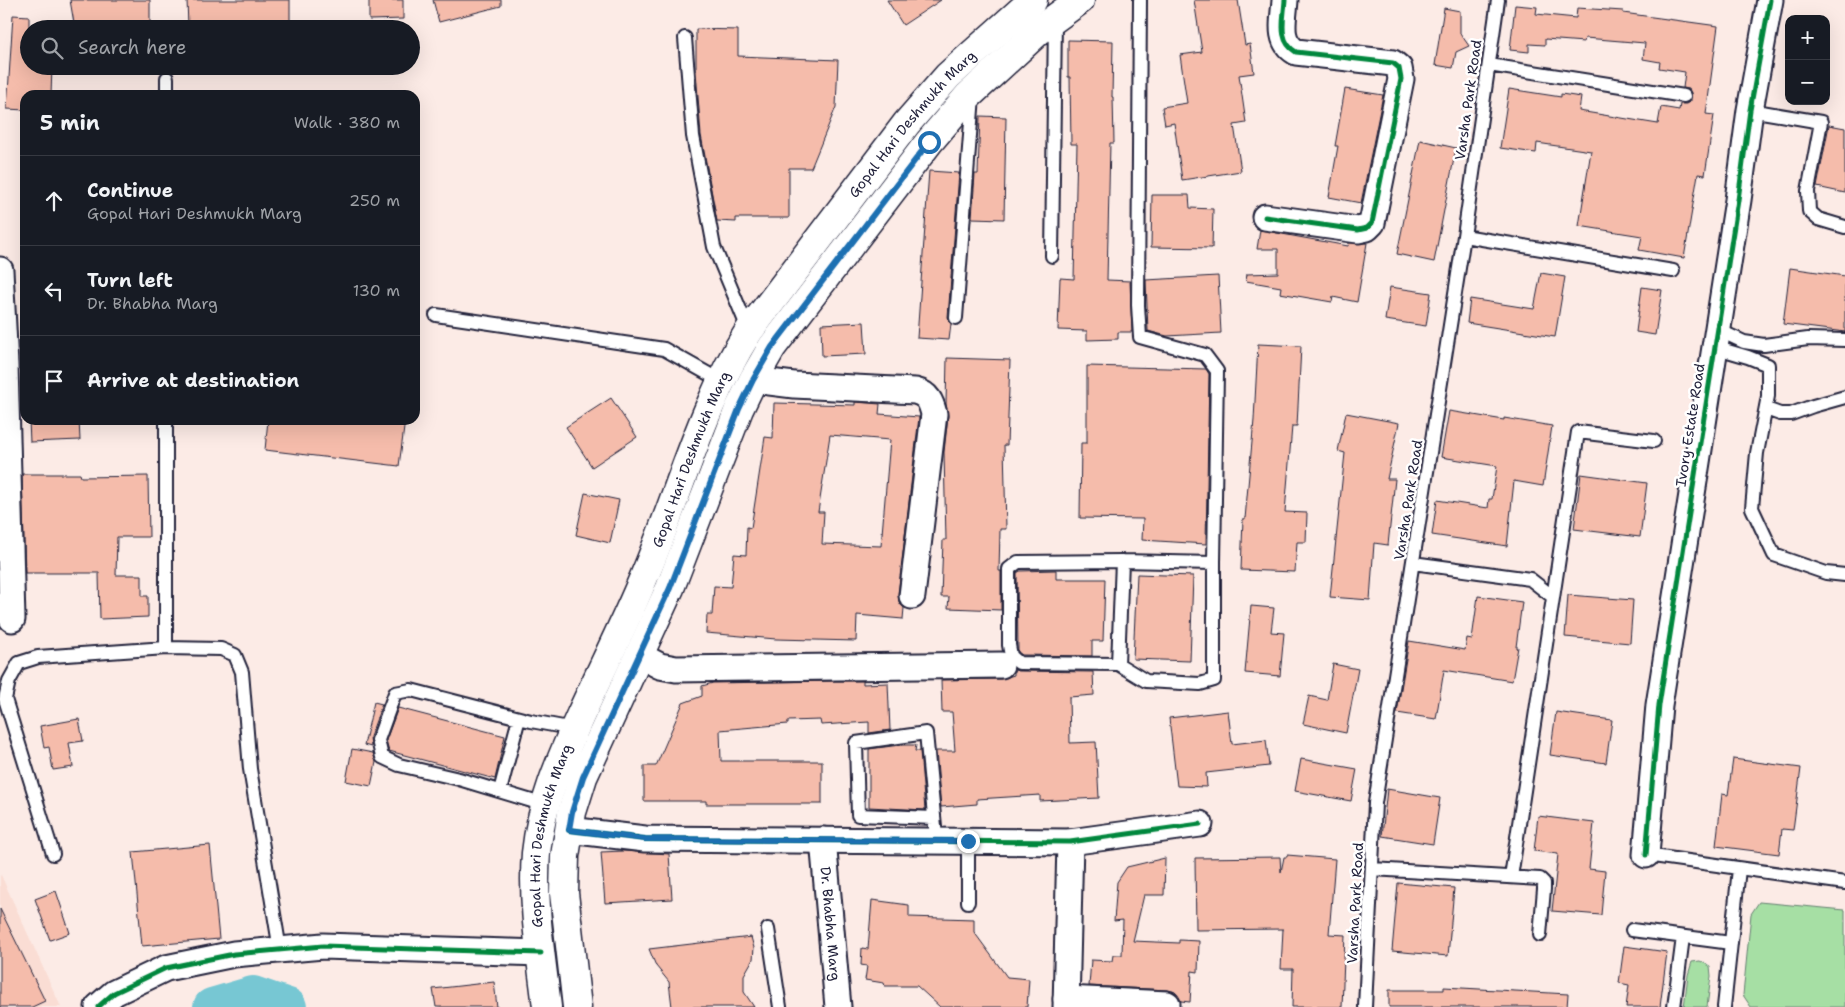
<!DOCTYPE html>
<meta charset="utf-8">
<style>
body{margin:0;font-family:"Shantell Sans",sans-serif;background:#20242c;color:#f1f3f6}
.controls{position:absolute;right:15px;top:15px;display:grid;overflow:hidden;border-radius:10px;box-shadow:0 5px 20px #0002}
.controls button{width:45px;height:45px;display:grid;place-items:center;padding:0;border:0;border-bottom:1px solid #363941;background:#171b24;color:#f1f3f6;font:25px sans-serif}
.stop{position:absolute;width:15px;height:15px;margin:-11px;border:4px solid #1f6fb2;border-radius:50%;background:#fff}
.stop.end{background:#1f6fb2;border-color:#fff;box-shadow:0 1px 5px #0008}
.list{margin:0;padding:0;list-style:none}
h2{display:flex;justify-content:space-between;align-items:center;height:65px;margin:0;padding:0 20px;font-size:21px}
h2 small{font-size:16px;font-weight:400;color:#9ea1a6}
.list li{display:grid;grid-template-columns:32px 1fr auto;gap:15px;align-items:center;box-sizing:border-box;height:90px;padding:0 20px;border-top:1px solid #363941}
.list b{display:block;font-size:19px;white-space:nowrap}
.list p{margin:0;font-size:16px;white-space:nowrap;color:#9ea1a6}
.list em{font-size:16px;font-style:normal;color:#9ea1a6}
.icon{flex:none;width:28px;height:28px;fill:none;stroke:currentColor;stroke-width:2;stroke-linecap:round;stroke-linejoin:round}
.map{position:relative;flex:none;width:1845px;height:1007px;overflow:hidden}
.search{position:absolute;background:#171b24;box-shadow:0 5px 20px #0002;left:20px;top:20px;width:400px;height:55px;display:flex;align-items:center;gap:12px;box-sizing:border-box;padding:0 18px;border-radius:28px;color:#9ea1a6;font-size:19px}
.panel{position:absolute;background:#171b24;box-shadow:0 5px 20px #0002;left:20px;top:90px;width:400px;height:335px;border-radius:15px}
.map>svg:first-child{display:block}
.built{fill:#faddd4}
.green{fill:#a6dfa4;stroke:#648070}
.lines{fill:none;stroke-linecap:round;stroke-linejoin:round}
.river{stroke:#77c7d3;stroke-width:38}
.building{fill:#f5bcab;stroke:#22223b;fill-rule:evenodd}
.lane-casing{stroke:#22223b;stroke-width:16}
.street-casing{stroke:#22223b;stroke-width:29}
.primary-casing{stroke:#22223b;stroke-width:31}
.lane{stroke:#fff;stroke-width:12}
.street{stroke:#fff;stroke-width:25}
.primary{stroke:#fff;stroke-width:28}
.cycleway-casing{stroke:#fff;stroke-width:8}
.cycleway{stroke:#00873e;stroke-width:5}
.route{stroke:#1f6fb2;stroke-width:6}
.labels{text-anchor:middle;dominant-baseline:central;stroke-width:5;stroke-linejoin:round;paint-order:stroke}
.street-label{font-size:14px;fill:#22223b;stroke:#fff}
</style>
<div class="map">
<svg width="1845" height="1007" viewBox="0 0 1845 1007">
<rect width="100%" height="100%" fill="#fcebe6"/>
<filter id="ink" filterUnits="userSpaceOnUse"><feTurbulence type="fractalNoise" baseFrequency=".02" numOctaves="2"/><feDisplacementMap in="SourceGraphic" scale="10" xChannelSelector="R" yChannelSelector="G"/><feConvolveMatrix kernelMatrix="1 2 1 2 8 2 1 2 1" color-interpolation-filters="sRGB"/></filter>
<g filter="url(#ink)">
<path class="built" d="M 1,875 L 61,1007 L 0,1007 L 0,876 Z"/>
<path class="green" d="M 1759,902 L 1845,910 L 1845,1007 L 1751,1007 L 1743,995 L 1751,914 Z
M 1700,961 L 1710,966 L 1711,976 L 1707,1007 L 1684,1007 L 1688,975 L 1692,962 Z"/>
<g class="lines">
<path class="river" d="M 212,1007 L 253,995 L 288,1007"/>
</g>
<path class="building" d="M 70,0 L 150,0 L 150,29 L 75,29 Z
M 187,0 L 290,0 L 290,29 L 218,29 L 218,24 L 188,26 Z
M 369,0 L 403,0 L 403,19 L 369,20 Z
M 433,0 L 501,0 L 501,6 L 439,22 Z
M 887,0 L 941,0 L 903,25 Z
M 1194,0 L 1238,0 L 1245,45 L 1250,44 L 1254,73 L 1239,75 L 1246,123 L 1234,125 L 1241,171 L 1182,180 L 1174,123 L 1165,125 L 1162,107 L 1187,103 L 1180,55 L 1202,52 Z
M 1515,5 L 1537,7 L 1536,14 L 1576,18 L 1577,8 L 1623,11 L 1623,13 L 1718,26 L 1706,114 L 1714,115 L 1705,175 L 1698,174 L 1684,258 L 1639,250 L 1642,236 L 1579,226 L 1591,151 L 1537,143 L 1536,153 L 1500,148 L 1509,89 L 1561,97 L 1561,94 L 1581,97 L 1579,111 L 1658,124 L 1661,107 L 1679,110 L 1680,104 L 1686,104 L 1691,101 L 1691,93 L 1689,89 L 1683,88 L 1685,72 L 1659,68 L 1660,62 L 1643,59 L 1645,43 L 1585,38 L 1584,42 L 1545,39 L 1545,45 L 1529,44 L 1529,52 L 1510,50 Z
M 1444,8 L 1460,11 L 1460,33 L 1469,46 L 1456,52 L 1453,68 L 1435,65 Z
M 13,15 L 29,16 L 29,66 L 52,66 L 51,95 L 25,95 L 25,110 L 7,109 Z
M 696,29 L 738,30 L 738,56 L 838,60 L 836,107 L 811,168 L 789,168 L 789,218 L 736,218 L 736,222 L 717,221 L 701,135 L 696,71 Z
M 1068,40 L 1113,41 L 1112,97 L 1113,97 L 1114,143 L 1110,143 L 1107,280 L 1130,281 L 1132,332 L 1118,332 L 1118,339 L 1087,340 L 1087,331 L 1058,330 L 1060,278 L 1074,279 L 1077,144 L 1071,144 L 1070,77 L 1068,77 Z
M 1345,89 L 1383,95 L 1361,203 L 1329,197 L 1338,146 L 1335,146 Z
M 980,116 L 1006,117 L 1004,219 L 972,218 L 975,174 L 978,174 Z
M 1829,125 L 1845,128 L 1845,193 L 1817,187 Z
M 1420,140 L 1456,148 L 1434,262 L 1397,254 Z
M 929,171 L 959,173 L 948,317 L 951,324 L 949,340 L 917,338 Z
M 1152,195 L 1189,195 L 1190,208 L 1213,209 L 1212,248 L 1151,247 Z
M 1260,230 L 1348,246 L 1349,243 L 1367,243 L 1357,302 L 1333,297 L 1332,302 L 1280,293 L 1281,287 L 1246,281 L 1247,274 L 1278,273 L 1278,249 L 1257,249 Z
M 1790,268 L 1845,276 L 1845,332 L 1783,324 Z
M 1541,273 L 1565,277 L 1555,337 L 1467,323 L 1470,299 L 1534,309 Z
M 1218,276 L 1221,333 L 1167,336 L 1148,331 L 1146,280 Z
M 1390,287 L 1431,293 L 1426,326 L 1385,320 Z
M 1642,287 L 1662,290 L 1655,335 L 1636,332 Z
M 864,322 L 866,354 L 822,356 L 821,324 Z
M 1258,344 L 1301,346 L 1297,426 L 1292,426 L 1285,512 L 1307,513 L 1306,542 L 1297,542 L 1295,572 L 1241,570 L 1243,519 L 1245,519 L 1254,420 Z
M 947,358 L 1010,360 L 1007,445 L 1004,445 L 1006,529 L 1000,529 L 999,571 L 1001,571 L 1001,610 L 948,608 L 949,597 L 941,597 L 943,540 L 946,540 L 944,452 L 948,416 L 946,404 Z
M 1087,366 L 1206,369 L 1209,374 L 1206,544 L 1142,540 L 1143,519 L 1080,518 L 1081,443 L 1087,443 Z
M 611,398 L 637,437 L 592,467 L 566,427 Z
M 855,402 L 880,404 L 879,414 L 919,417 L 898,594 L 899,602 L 904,608 L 903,619 L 857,615 L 856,641 L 776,639 L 706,633 L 707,615 L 712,615 L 714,586 L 731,587 L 734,554 L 746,555 L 747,527 L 751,528 L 765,437 L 773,438 L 774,403 L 855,405 ZM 830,435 L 890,440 L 881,546 L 822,544 L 824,512 L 818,512 Z
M 1449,411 L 1504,420 L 1504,418 L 1552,426 L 1543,486 L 1514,481 L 1507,546 L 1432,535 L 1437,500 L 1488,508 L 1489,499 L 1492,499 L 1497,466 L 1441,457 Z
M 1346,413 L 1399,423 L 1387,479 L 1395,479 L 1388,545 L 1374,543 L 1370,600 L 1330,597 L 1345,453 L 1338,451 Z
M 29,420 L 79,420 L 80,440 L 30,442 Z
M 268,420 L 405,420 L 399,466 L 265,450 Z
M 22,474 L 80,474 L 81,477 L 148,476 L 149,537 L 117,537 L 116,575 L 142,575 L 142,596 L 148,596 L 148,617 L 100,619 L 99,573 L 25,573 Z
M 1581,474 L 1647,483 L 1640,537 L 1574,529 Z
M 585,493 L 619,500 L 610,543 L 576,535 Z
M 1056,570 L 1056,579 L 1105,579 L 1103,641 L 1092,641 L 1092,656 L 1022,655 L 1018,652 L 1017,573 L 1020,571 Z
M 1137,574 L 1193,576 L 1190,661 L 1133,659 Z
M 1568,595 L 1633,600 L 1630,643 L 1565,637 Z
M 1478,596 L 1522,602 L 1516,647 L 1518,647 L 1512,681 L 1444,670 L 1436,719 L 1397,713 L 1409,641 L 1465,650 L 1467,638 L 1472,639 Z
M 1251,606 L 1274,608 L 1271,632 L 1284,633 L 1280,676 L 1245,673 Z
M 1333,664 L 1358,669 L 1346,733 L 1303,724 L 1309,696 L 1327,700 Z
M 1014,670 L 1019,671 L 1093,672 L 1094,695 L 1069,697 L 1070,743 L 1096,742 L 1099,798 L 1040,801 L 1040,795 L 977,799 L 977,804 L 941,807 L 936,751 L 955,751 L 952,712 L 942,712 L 941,680 L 1001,679 L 1014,675 Z
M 834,681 L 863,681 L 863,684 L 888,683 L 890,730 L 869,733 L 869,722 L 821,725 L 820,720 L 788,721 L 788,724 L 720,730 L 721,761 L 822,761 L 822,804 L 706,804 L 706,801 L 644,801 L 644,766 L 656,766 L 683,703 L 702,696 L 702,686 L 713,683 Z
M 374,702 L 382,704 L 370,737 L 371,747 L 364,745 Z
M 398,708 L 505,736 L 495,779 L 389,751 L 386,740 Z
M 1228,711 L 1232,744 L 1266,740 L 1269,766 L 1206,773 L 1207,787 L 1177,786 L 1169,718 Z
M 1556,712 L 1612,720 L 1606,763 L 1550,755 Z
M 79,719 L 83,741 L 69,743 L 73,767 L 53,770 L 49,747 L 44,748 L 40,726 Z
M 900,745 L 916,745 L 915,751 L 920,751 L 925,810 L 869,807 L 869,749 Z
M 352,749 L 373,753 L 376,762 L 371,786 L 346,781 Z
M 1301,759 L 1357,769 L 1351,801 L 1295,791 Z
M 1733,759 L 1801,768 L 1793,830 L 1782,829 L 1779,854 L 1716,846 L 1722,794 L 1728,795 Z
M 1387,789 L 1440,798 L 1433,844 L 1382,836 Z
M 1538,816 L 1594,823 L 1589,869 L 1605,871 L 1601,915 L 1552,911 L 1558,854 L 1534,851 Z
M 210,845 L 219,939 L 142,946 L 133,852 Z
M 623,851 L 669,854 L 672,899 L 605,903 L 601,852 Z
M 1287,855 L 1335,859 L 1329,934 L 1345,935 L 1342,1007 L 1292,1007 L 1293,969 L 1281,969 L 1283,929 L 1196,930 L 1195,858 L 1280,857 L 1281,872 L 1284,857 L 1287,857 Z
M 1165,858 L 1164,895 L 1144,895 L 1133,941 L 1179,943 L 1179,940 L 1199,941 L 1198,972 L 1192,971 L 1190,1002 L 1181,1001 L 1175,992 L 1168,990 L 1089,986 L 1091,960 L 1112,961 L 1113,955 L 1122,955 L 1123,920 L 1114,921 L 1117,882 L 1127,867 Z
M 1398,883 L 1454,888 L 1448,956 L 1392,951 Z
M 56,891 L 70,933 L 50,940 L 35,899 Z
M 872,900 L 909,905 L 909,917 L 974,919 L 974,932 L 1007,977 L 1029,979 L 1027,1007 L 940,1007 L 917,986 L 885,986 L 884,983 L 865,980 L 867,966 L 861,965 L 862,948 L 868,949 Z
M 0,909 L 45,1001 L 32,1007 L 0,1007 Z
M 751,937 L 754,948 L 753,959 L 744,975 L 744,992 L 754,1007 L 672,1007 L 669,982 L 656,966 L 649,949 Z
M 1624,946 L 1667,952 L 1660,1007 L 1626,1007 L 1629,985 L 1619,983 Z
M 494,982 L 497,1007 L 436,1007 L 433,989 Z
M 1444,987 L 1568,994 L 1567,1007 L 1389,1007 L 1389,990 L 1444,990 Z"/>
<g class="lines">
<defs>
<path id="lane" d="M 1140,0 L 1138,305 L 1140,337 L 1205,355 L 1217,371 L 1214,563 L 1122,561 L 1018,562 L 1009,569 L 1009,645 L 1011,656 L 1019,663 L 1118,664 L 1146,681 L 1200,684 L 1214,680 L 1214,563
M 685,38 L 693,136 L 714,247 L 749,331
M 1489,65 L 1684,96
M 167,95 L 167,78
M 1750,110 L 1821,122 L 1808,191 L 1809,211 L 1818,219 L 1845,227
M 1464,236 L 1673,271
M 1052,256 L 1055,19
M 436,315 L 664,349 L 721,381
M 956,318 L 973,96
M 1716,329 L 1744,342 L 1764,345 L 1808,339 L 1845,340
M 1714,347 L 1748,357 L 1768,365 L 1768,396 L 1757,453 L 1752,508 L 1774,555 L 1826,573 L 1845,575
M 1766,409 L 1780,414 L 1791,414 L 1813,406 L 1845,397
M 1413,563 L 1530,579 L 1553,597
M 166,648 L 166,420
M 1118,664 L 1122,561
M 500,791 L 519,718
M 545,805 L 459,779 L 399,765 L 382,757 L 378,740 L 395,693 L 411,690 L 531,721 L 574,729
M 934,818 L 858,815 L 856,743 L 926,733 L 935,826 L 936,841
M 968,841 L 968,902
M 53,854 L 5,699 L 9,681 L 19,663 L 38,657 L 166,648 L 221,649 L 235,655 L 242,672 L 250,769 L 280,950
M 1646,855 L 1845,883
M 1372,869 L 1540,879 L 1544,883 L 1544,889 L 1540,935
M 1511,877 L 1578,432 L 1654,441
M 768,929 L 780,1007
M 1632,930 L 1731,943
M 1365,1007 L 1375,803 L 1464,236 L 1498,0
M 1674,1007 L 1683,937
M 1724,1007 L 1739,869"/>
<g id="street">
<path d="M 1265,217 L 1358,230 L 1367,228 L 1372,223 L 1401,79 L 1399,68 L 1393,63 L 1296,52 C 1277,41 1284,19 1285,0"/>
<path d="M 0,270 L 5,365 L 12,619"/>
<path d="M 753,380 L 794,385 L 915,391 C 928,394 931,402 934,414 L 912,596"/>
<path d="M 639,655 L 660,666 L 676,669 L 1001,665"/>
<path d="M 569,830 L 645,839 L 1070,842 L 1200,824"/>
<path id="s1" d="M 823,840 L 838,1007"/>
<path d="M 1646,855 L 1659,705 L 1738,200 L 1750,110 L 1770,0"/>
<path d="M 1066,999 L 1167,1004"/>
<path d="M 98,1007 L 114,993 L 166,968 L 234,954 L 323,946 L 541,953"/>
<path d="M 1066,1007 L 1070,842"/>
</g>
<g id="primary">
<path id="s2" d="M 547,1007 C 541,956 532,904 536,853 C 541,803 561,759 581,714 C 602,668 625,623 644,577 C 679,495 701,406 749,331 L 907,123 L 948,76 L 1033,0"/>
<path d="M 577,1007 L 564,893 L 565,856 L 572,812 L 583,777 L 670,588 L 739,409 L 753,380 L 772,347 L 929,142 L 968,96 L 1043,27 L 1080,0"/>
</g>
</defs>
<use href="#lane" class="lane-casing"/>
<use href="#street" class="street-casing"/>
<use href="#primary" class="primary-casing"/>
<use href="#lane" class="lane"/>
<use href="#street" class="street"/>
<use href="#primary" class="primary"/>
<defs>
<path id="cycleway" d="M 1265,217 L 1358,230 L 1367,228 L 1372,223 L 1401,79 L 1399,68 L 1393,63 L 1296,52 C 1277,41 1284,19 1285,0
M 569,830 L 645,839 L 1070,842 L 1200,824
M 1646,855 L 1659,705 L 1738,200 L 1750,110 L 1770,0
M 98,1007 L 114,993 L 166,968 L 234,954 L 323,946 L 541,953"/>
</defs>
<use href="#cycleway" class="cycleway-casing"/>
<use href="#cycleway" class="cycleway"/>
</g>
</g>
<g class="lines" filter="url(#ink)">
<path class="route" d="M 929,142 L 772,347 L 753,380 L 739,409 L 670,588 L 583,777 L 572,812 L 569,830 L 645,839 L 968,841"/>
</g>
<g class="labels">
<g class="street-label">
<text transform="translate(1468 100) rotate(-82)">Varsha Park Road</text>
<text stroke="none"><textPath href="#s2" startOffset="984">Gopal Hari Deshmukh Marg</textPath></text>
<text transform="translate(1690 425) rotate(-81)">Ivory Estate Road</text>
<text stroke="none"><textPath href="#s2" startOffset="579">Gopal Hari Deshmukh Marg</textPath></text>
<text transform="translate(1408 500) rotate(-81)">Varsha Park Road</text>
<text stroke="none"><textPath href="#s2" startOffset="174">Gopal Hari Deshmukh Marg</textPath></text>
<text transform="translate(1355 903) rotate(-87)">Varsha Park Road</text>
<text stroke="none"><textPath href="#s1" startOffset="84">Dr. Bhabha Marg</textPath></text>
</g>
</g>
</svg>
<div class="controls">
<button>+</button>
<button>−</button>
</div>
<div class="stop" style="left:929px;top:142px"></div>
<div class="stop end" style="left:968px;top:841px"></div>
<div class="search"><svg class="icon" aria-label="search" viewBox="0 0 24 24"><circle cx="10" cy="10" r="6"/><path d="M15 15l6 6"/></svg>Search here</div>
<section class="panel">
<h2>5 min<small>Walk · 380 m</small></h2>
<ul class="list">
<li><svg class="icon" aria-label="ahead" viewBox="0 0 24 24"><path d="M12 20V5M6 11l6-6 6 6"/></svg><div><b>Continue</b><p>Gopal Hari Deshmukh Marg</p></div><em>250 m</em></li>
<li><svg class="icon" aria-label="left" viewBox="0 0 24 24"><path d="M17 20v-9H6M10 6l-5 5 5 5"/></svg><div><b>Turn left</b><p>Dr. Bhabha Marg</p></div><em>130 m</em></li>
<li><svg class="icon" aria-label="arrive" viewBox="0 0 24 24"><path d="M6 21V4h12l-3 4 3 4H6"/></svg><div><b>Arrive at destination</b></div></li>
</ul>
</section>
</div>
